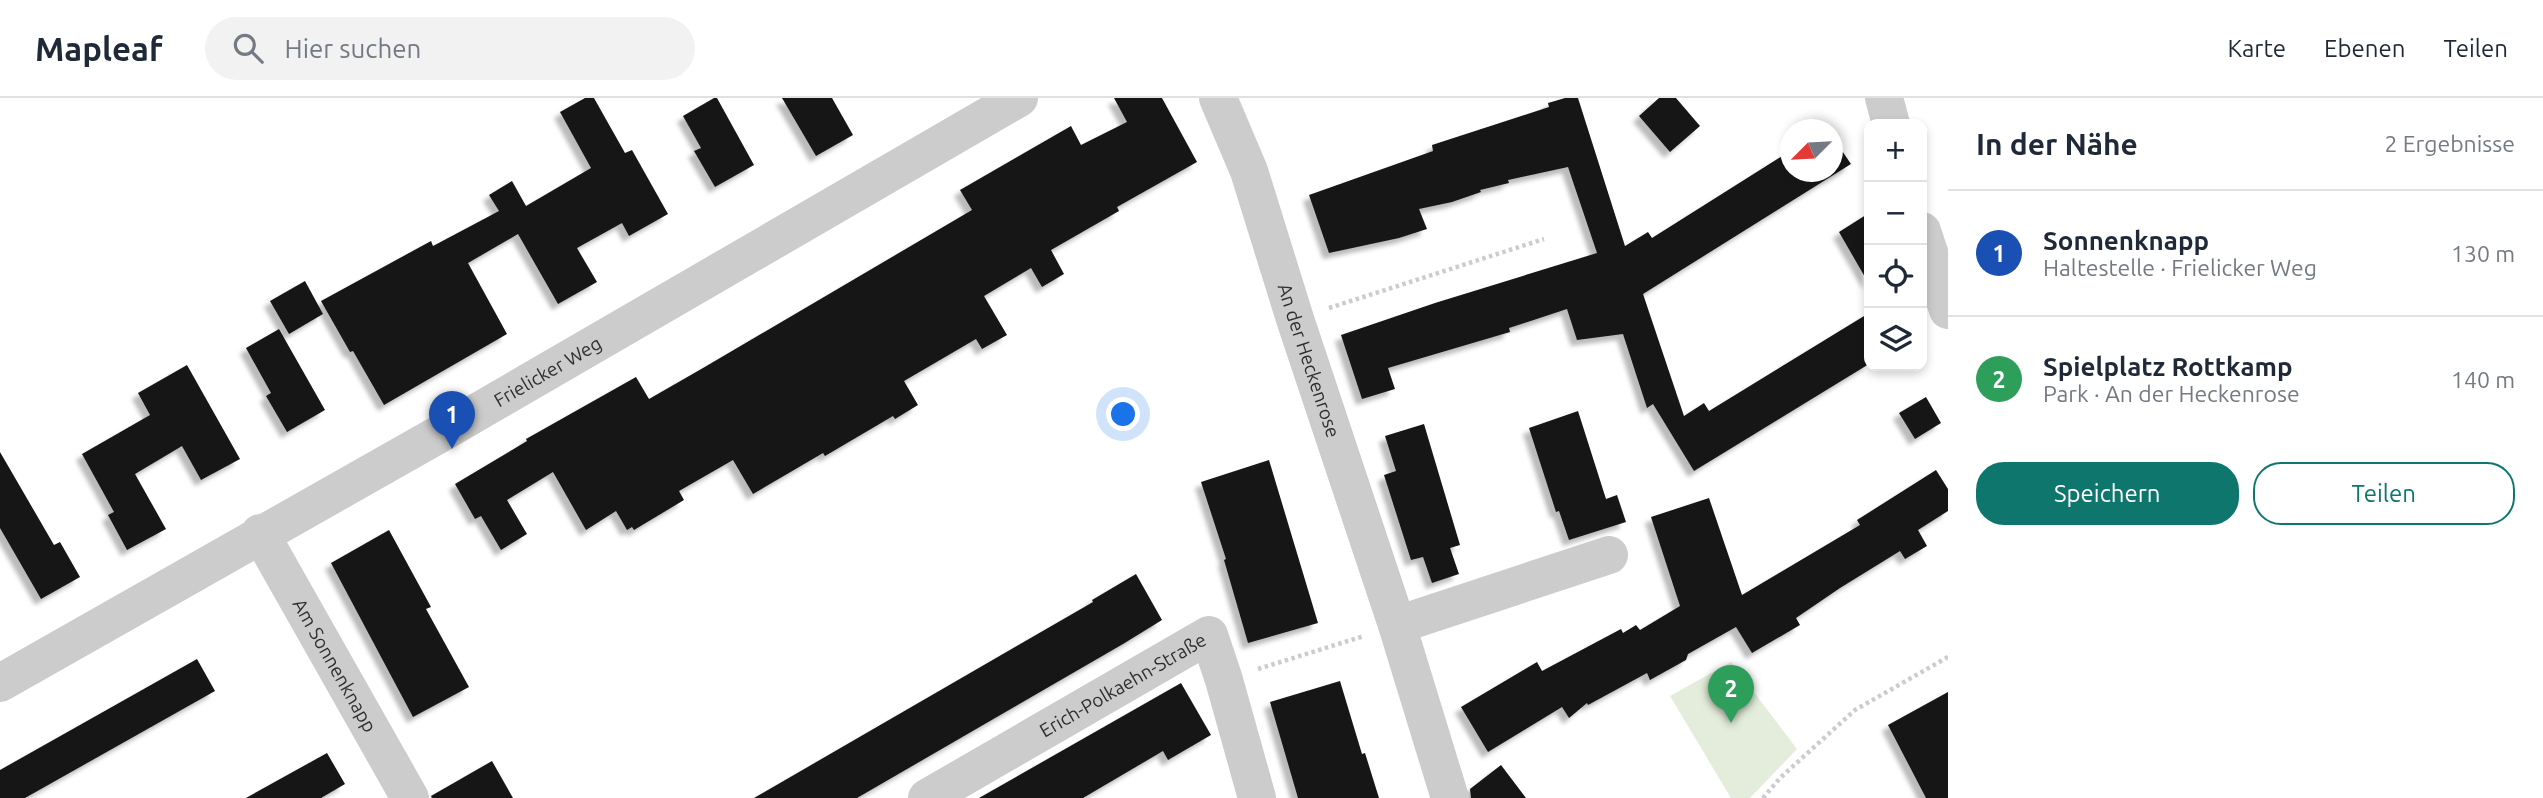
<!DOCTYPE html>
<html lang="de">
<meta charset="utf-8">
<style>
body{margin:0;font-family:Ubuntu,sans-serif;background:#f2f2f3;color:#1f2937}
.controls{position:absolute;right:21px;top:21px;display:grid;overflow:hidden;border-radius:14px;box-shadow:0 4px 10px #0003}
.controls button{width:63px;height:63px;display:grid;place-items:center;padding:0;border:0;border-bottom:2px solid #e0e1e3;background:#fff;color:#1f2937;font:35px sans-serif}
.compass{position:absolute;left:1780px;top:21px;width:63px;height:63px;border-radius:50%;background:#fff;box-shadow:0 4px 10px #0003;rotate:246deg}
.you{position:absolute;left:1124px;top:317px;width:24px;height:24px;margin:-18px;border:5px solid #fff;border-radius:50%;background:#1a73e8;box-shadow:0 0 0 10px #1a73e833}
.badge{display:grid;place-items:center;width:46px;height:46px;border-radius:50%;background:#0f766e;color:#fff;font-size:23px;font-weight:700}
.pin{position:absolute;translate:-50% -58px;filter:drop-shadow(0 2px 4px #0008)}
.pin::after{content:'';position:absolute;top:37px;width:24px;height:21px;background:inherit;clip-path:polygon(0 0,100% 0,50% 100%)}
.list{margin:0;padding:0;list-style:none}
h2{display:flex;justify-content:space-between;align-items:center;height:91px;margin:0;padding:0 28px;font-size:30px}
h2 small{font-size:23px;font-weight:400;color:#747a83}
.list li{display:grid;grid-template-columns:46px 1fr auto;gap:21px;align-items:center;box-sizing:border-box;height:126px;padding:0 28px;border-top:2px solid #e0e1e3}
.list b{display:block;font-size:26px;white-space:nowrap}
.list p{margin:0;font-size:23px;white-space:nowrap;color:#747a83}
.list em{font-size:23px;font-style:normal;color:#747a83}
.actions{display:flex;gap:14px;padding:21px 28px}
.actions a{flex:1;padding:16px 0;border:2px solid #0f766e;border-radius:28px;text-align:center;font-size:24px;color:#0f766e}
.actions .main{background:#0f766e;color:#fff}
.icon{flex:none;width:38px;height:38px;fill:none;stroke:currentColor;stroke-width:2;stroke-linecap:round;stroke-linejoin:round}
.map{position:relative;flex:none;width:1948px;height:700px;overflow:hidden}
header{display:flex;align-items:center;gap:42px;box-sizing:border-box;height:98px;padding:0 35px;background:#fff;border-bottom:2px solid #e0e1e3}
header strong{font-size:33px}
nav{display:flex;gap:38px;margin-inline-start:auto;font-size:24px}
.search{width:490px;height:63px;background:#f2f2f3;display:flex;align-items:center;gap:18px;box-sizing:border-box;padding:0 24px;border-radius:38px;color:#747a83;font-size:26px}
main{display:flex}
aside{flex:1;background:#fff}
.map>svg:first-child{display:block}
.green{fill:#e4eddb}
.building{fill:#161616;filter:url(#shadow)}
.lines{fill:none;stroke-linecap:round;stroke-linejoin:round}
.path{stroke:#ccc;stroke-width:4.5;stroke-dasharray:3.5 3.5;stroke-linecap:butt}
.minor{stroke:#ccc;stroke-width:38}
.labels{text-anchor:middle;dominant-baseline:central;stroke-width:7;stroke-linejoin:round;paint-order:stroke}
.street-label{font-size:19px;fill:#2f2f2f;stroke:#fff}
</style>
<header>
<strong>Mapleaf</strong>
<div class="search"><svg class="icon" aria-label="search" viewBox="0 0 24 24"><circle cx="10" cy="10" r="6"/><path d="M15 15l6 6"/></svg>Hier suchen</div>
<nav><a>Karte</a><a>Ebenen</a><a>Teilen</a></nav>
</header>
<main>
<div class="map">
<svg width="1948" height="700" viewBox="0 0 1948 700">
<defs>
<filter id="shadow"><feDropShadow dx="-6" dy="6" stdDeviation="2" flood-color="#0004"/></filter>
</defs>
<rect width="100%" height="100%" fill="#fff"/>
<path class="green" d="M 1731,564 L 1797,651 L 1750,700 L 1731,700 L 1670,598 Z"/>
<path class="building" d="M 585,0 L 594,0 L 625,55 L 632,52 L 668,116 L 629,138 L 622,125 L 577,150 L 597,184 L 558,206 L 518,136 L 468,165 L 507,236 L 384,307 L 353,253 L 350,254 L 321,203 L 431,143 L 433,148 L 499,113 L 489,97 L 512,83 L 526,108 L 591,70 L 560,14 Z
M 714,0 L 717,0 L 754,67 L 715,89 L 694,53 L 701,50 L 683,18 Z
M 782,0 L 832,0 L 853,37 L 816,58 Z
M 1114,0 L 1162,0 L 1197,64 L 1117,109 L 1119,113 L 1051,152 L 1064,176 L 1042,189 L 1031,170 L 984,198 L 1007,237 L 982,251 L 976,241 L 904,283 L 918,307 L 895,321 L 893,318 L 825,358 L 823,355 L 753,396 L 733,362 L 679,393 L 684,402 L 634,432 L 632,429 L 627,432 L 616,413 L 586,432 L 553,374 L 507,402 L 527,436 L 501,452 L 481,418 L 475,421 L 455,386 L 527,343 L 526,341 L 636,279 L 649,301 L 703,270 L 972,112 L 960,92 L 1071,28 L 1081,47 L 1127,24 Z
M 1565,0 L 1578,0 L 1625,148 L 1648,134 L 1652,140 L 1790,53 L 1790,74 L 1832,74 L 1832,38 L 1851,66 L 1643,196 L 1684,318 L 1704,305 L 1709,313 L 1869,215 L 1869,266 L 1694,373 L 1653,306 L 1647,310 L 1623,236 L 1577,242 L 1567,211 L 1509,230 L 1510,234 L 1388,270 L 1395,291 L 1362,301 L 1341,237 L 1435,205 L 1597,155 L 1568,69 L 1508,82 L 1509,85 L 1480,92 L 1481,94 L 1452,104 L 1419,111 L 1427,131 L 1399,140 L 1329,155 L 1309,97 L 1433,53 L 1432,47 L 1549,9 L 1548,5 Z
M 1659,0 L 1676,0 L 1700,28 L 1670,54 L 1639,18 Z
M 1869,115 L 1869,186 L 1839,134 Z
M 305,183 L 323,216 L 289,236 L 270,203 Z
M 279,231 L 325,312 L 287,334 L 266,298 L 271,295 L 246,250 Z
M 187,267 L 240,361 L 201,382 L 182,348 L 135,376 L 166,431 L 127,452 L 108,417 L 114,414 L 82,356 L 150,317 L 138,295 Z
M 1926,299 L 1941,325 L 1915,341 L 1899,315 Z
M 1578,313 L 1606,401 L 1617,397 L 1626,424 L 1569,442 L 1559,413 L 1556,414 L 1529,330 Z
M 1424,326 L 1460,447 L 1450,450 L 1459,476 L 1432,485 L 1423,459 L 1411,462 L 1384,377 L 1396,373 L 1385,338 Z
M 0,354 L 54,447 L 60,444 L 80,479 L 41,501 L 0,430 Z
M 1269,362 L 1318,525 L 1248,545 L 1224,462 L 1226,461 L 1201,384 Z
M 1936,372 L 1948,391 L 1948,413 L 1918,432 L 1927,448 L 1905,461 L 1900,453 L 1840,490 L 1796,520 L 1800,527 L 1752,555 L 1736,529 L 1688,556 L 1686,562 L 1650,582 L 1647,575 L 1588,607 L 1587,605 L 1569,620 L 1562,609 L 1488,654 L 1461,609 L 1537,564 L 1542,573 L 1621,531 L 1623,535 L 1636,527 L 1640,532 L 1680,508 L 1651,419 L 1709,400 L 1742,497 L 1860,427 L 1857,422 Z
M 389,432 L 431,509 L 426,511 L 469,589 L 413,619 L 331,465 Z
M 1136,476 L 1162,522 L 1123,546 L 857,700 L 754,700 L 1093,504 L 1092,502 Z
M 197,561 L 215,593 L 25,700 L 0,700 L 0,672 Z
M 1340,583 L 1362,656 L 1365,655 L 1379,700 L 1298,700 L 1270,604 Z
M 1181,585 L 1211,637 L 1168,662 L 1163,653 L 1083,700 L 979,700 Z
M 1948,594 L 1948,700 L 1926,700 L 1888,627 Z
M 327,655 L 345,686 L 321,700 L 246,700 Z
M 492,663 L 513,700 L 432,700 L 431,698 Z
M 1501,667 L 1526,700 L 1471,700 L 1470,691 Z"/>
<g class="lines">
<path class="path" d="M 1329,210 L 1544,141
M 1258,571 L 1364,538
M 1763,700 L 1780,680 L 1855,612 L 1948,559"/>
<g class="minor">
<path id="s1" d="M 1218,0 L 1249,73 L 1295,221 L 1397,527 L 1450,700"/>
<path d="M 1884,0 L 1891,26"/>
<path d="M 1922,133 L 1948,212"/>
<path id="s2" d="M 260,435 L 410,700"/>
<path d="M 1397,527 L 1609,457"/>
<path id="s3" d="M 0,585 L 443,334 L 1019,0"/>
<path id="s4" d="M 927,700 L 1209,537 L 1224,582 L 1257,700"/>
</g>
</g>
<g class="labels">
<g class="street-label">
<text stroke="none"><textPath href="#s1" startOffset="278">An der Heckenrose</textPath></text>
<text stroke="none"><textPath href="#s3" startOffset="630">Frielicker Weg</textPath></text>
<text stroke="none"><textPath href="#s2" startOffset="152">Am Sonnenknapp</textPath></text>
<text stroke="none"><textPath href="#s4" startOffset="226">Erich-Polkaehn-Straße</textPath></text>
</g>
</g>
</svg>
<div class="controls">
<button>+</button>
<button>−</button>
<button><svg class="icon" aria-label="locate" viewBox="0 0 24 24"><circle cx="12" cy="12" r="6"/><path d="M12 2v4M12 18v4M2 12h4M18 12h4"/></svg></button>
<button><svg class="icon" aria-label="layers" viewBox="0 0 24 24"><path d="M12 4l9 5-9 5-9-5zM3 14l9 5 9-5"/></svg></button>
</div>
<svg class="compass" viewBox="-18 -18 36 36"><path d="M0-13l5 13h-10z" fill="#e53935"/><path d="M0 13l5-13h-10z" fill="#747a83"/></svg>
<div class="you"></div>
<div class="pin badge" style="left:452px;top:351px;background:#1a4fb4">1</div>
<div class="pin badge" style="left:1731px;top:625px;background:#2e9e5b">2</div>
</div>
<aside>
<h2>In der Nähe<small>2 Ergebnisse</small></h2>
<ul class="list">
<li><span class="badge" style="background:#1a4fb4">1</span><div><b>Sonnenknapp</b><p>Haltestelle · Frielicker Weg</p></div><em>130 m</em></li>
<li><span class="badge" style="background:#2e9e5b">2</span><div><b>Spielplatz Rottkamp</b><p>Park · An der Heckenrose</p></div><em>140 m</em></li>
</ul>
<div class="actions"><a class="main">Speichern</a><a>Teilen</a></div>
</aside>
</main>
